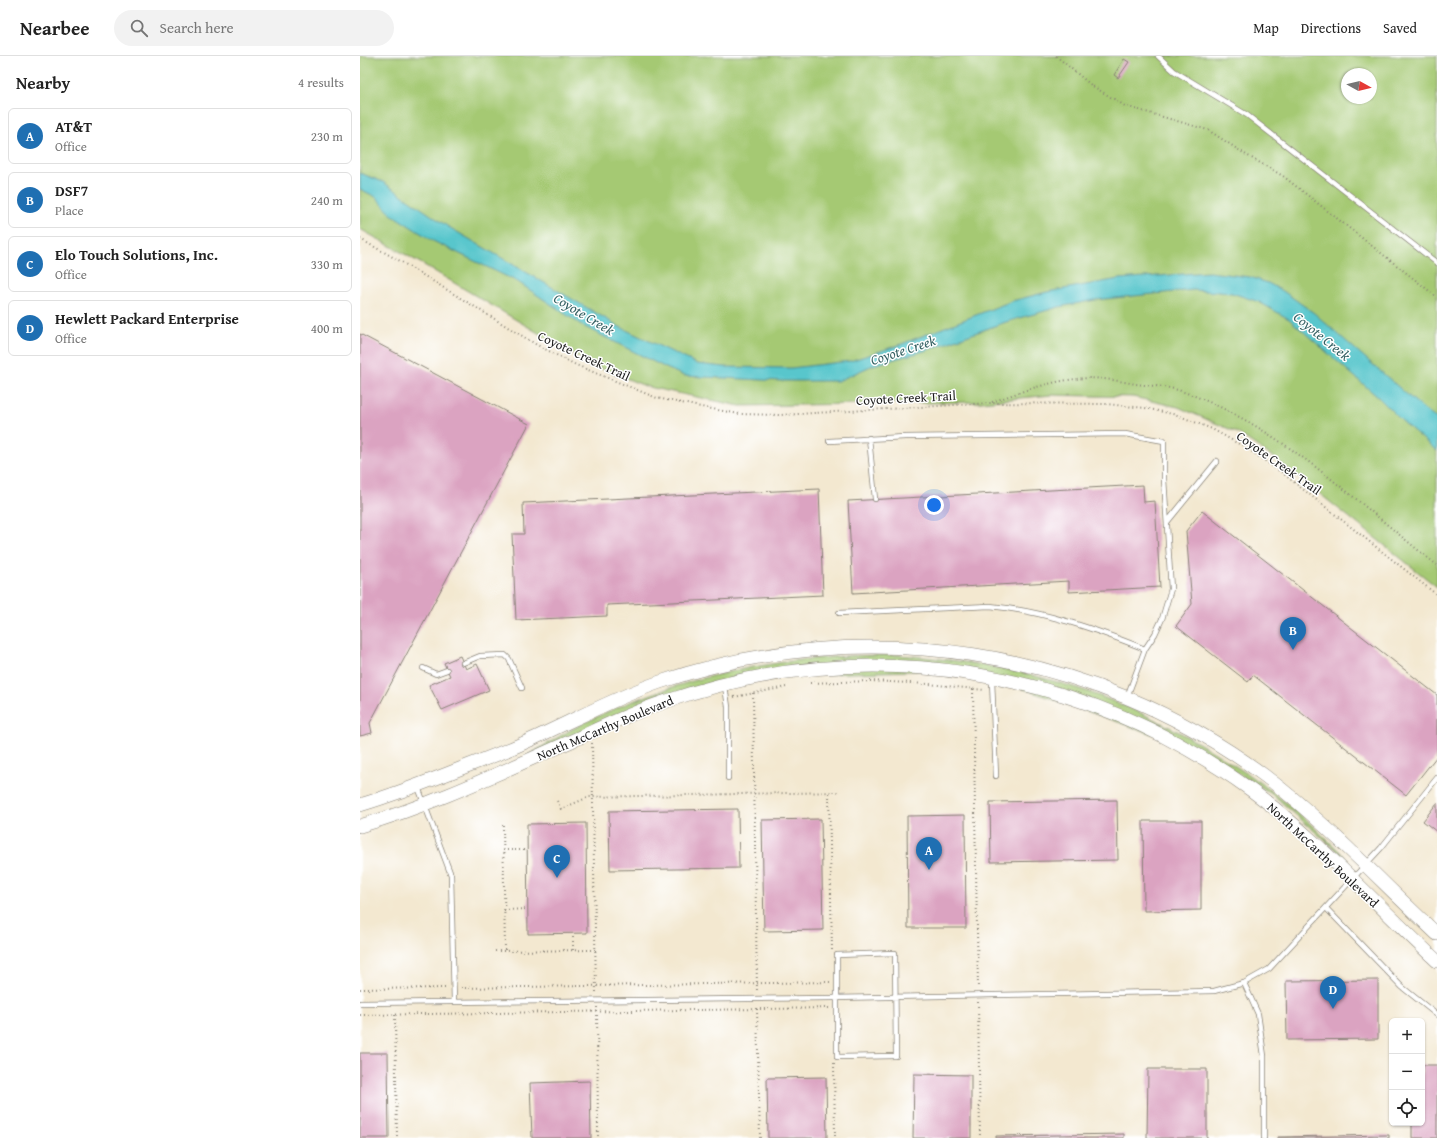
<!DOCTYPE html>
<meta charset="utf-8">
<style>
body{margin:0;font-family:"Gentium Book Plus",serif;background:#f2f2f2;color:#222}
.controls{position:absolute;right:12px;bottom:12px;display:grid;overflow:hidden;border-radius:6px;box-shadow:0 1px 3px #0004}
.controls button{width:36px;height:36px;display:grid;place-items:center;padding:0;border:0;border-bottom:1px solid #e0e0e0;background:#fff;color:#222;font:20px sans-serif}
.compass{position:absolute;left:981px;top:12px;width:36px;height:36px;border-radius:50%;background:#fff;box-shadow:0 1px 3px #0004;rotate:98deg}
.you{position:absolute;left:574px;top:449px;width:14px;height:14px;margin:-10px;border:3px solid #fff;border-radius:50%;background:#1a73e8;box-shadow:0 0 0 6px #1a73e833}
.badge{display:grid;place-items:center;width:26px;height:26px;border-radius:50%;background:#1f6fb2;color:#fff;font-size:13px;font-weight:700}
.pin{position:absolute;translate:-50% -33px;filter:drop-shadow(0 1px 2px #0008)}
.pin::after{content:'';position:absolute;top:21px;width:14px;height:12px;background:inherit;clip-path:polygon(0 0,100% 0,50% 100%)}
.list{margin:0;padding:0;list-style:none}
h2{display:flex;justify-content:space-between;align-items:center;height:52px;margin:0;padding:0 16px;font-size:17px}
h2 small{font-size:13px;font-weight:400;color:#767676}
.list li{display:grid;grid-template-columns:26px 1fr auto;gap:12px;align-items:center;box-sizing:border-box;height:56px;margin:0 8px 8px;padding:0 8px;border:1px solid #e0e0e0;border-radius:6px}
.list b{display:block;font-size:15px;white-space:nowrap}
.list p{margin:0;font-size:13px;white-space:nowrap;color:#767676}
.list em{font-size:13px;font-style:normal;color:#767676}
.icon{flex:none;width:22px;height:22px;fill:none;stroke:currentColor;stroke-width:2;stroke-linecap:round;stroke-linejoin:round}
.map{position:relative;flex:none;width:1077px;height:1082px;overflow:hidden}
header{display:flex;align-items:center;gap:24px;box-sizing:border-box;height:56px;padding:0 20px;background:#fff;border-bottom:1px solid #e0e0e0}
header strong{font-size:19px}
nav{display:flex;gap:22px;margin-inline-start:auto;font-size:14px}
.search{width:280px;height:36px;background:#f2f2f2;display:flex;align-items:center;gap:10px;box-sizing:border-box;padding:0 14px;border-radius:22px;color:#767676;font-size:15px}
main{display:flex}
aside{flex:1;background:#fff}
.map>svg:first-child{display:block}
.green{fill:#a5c973;stroke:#607248;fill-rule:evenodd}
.water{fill:#58c6cc;stroke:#3a7174}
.building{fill:#dba3c1}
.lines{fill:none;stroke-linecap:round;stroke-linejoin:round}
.lane-casing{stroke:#888276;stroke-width:6}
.secondary-casing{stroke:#888276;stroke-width:14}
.path{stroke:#888276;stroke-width:2;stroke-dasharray:1 3;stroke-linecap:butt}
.lane{stroke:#fff;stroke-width:4.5}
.secondary{stroke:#fff;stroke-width:13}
.labels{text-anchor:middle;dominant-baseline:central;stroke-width:3;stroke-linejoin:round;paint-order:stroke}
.street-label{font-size:13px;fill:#1c1c1c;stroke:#fff}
.water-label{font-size:14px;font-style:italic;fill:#346062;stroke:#fff}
</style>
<header>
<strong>Nearbee</strong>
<div class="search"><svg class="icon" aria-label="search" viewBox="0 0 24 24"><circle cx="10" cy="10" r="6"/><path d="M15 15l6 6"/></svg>Search here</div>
<nav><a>Map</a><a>Directions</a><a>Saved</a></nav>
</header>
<main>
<aside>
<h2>Nearby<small>4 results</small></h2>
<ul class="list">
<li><span class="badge">A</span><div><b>AT&amp;T</b><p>Office</p></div><em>230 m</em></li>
<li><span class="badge">B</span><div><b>DSF7</b><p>Place</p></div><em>240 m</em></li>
<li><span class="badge">C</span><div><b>Elo Touch Solutions, Inc.</b><p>Office</p></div><em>330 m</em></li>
<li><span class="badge">D</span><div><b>Hewlett Packard Enterprise</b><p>Office</p></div><em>400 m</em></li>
</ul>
</aside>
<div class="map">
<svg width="1077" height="1082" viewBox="0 0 1077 1082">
<rect width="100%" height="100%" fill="#fff"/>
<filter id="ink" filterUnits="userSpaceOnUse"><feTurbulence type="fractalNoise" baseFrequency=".025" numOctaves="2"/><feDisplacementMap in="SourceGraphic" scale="8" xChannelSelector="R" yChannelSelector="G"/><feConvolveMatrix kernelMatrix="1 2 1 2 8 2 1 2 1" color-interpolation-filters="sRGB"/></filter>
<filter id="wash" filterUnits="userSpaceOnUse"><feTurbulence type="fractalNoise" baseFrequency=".012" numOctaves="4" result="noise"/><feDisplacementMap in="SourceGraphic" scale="16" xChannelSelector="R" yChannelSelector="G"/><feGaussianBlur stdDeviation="0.9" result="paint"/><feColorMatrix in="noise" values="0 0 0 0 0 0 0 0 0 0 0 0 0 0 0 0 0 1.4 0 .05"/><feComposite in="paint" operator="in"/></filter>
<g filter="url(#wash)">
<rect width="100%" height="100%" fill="#f3e8d0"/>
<path class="green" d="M 0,0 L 1077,0 L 1077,531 L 916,403 L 876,376 L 818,351 L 773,341 L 691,339 L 621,346 L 380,350 L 288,331 L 232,309 L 64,209 L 0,173 ZM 987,18 L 1011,18 L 1011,42 L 987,42 Z
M 538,599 C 677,609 782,644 896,724 C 921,741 944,761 965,782 C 973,789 981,796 987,804 L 911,737 L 835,693 L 607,613 L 377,621 L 168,699 C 184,690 201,679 218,670 C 317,619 427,598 538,599 Z"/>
<path class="water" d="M 0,117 L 23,126 L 87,170 L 260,271 L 337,308 L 365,311 L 431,312 L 490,305 L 539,289 L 652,245 L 687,236 L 759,223 L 849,216 L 890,221 L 908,227 L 923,235 L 954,257 L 1067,356 L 1077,363 L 1077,395 L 1042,365 L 1019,342 L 929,263 L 899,246 L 872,237 L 833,234 L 735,244 L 699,251 L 646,266 L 564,295 L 513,309 L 478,325 L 422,325 L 324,320 L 306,312 L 223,270 L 158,226 L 73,185 L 31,158 L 16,141 L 0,133 Z"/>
<g id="blocks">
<path class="building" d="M 764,3 L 769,6 L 758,22 L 754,19 Z
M 0,278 L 169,368 L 10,667 L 12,677 L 0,680 Z
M 783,429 L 784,446 L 795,445 L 800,531 L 709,536 L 709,525 L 493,537 L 488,445 Z
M 459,433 L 463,539 L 247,549 L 247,560 L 156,564 L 152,478 L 164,478 L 163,447 Z
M 842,455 L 1077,639 L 1077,700 L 1046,739 L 893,619 L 888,626 L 816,570 L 832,548 L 826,475 Z
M 100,600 L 106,613 L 117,608 L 129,634 L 82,654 L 69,629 L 90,620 L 84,607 Z
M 757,744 L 758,804 L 631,806 L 630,746 Z
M 1077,747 L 1077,776 L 1063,765 Z
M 378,753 L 379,812 L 250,814 L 249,755 Z
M 605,759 L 606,872 L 548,872 L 547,760 Z
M 461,763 L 463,874 L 404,875 L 402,764 Z
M 783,765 L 841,765 L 841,854 L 784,855 Z
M 226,767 L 227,877 L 168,878 L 167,768 Z
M 1018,924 L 1018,983 L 927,984 L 926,925 Z
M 0,997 L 28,997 L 29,1082 L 0,1082 Z
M 1062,1009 L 1077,1009 L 1077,1082 L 1052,1082 L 1052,1067 L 1062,1067 Z
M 788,1013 L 847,1013 L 847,1082 L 787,1082 Z
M 554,1018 L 611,1019 L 611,1082 L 553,1082 Z
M 466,1021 L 467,1082 L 408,1082 L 407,1022 Z
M 230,1025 L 231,1082 L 172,1082 L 170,1027 Z
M 764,1078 L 764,1082 L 636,1082 L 636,1080 Z
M 1029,1079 L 1029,1082 L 918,1082 L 918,1081 Z"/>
</g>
</g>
<g filter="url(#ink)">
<use href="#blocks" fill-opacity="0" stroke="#888276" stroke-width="1"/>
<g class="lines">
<defs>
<path id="lane" d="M 798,0 L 814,15 L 887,59 L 1077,207
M 509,382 L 515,443
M 469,385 L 545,381 L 765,378 L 804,385 L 804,423 L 811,533 L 802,563 L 795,578 L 785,593 L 767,641
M 808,465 L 857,405
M 479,557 L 630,550 C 684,555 735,573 785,593
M 103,607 L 120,600 L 145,599 L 149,603 L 162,632
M 63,612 L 76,618 L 87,614
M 632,625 L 636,720
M 365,630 L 368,651 L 368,722
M 58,731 L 91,819 L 94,946
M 966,852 L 1042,931 L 1077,959
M 535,897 L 536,1000 L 477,1001 L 477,899 Z
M 884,927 L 898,958 L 904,1000 L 904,1082
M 0,947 L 473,942 L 854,935 L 884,927 L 909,913 L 1021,792 L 1077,722"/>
<path id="secondary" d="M 0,749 C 37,738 72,724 107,710 C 128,702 149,694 168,685 C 212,665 254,642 300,626 C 503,557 732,591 905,720 C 967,767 1020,825 1077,878
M 0,770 C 72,749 139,717 207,687 C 240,672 272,656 307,645 C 506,577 720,610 891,734 C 959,784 1015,848 1077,905"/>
</defs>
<use href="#lane" class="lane-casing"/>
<use href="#secondary" class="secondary-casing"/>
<path class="path" d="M 696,0 L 731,29 L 765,50 L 848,74 L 888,100 L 923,120 L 1077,241
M 0,183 L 40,205 L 177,289 L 216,309 L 297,342 L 336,350 L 379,358 L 420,359 L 630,347 L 746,348 L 785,352 L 817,359 L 852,373 L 888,393 L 925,419 L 1077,539
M 632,346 C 660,336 687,326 716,323 C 735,320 758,325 776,328 C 790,330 807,330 821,335 C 920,369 996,446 1077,509
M 450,627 L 511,625 L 569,628 L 624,634
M 613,633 L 618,933
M 393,637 L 397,937
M 374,641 L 426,631
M 232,687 L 236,937
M 469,737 L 472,895
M 197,745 L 201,753 L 229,741 L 478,736
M 143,769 L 145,895
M 143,794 L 167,794
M 144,854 L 168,853
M 213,894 L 213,878
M 135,895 L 236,894
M 101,932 L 471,926
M 0,933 L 87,932
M 618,946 L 620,1082
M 237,951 L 238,1082
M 397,953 L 400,1082
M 0,959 L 471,952
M 35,959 L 37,1082
M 474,1007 L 475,1082"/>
<use href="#lane" class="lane"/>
<use href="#secondary" class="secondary"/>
</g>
</g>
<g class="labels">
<g class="street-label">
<text transform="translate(224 300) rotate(25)">Coyote Creek Trail</text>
<text transform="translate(546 342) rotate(-3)">Coyote Creek Trail</text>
<text transform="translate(919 407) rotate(35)">Coyote Creek Trail</text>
<text transform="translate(245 672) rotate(-23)">North McCarthy Boulevard</text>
<text transform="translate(963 799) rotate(43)">North McCarthy Boulevard</text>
</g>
<g class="water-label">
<text transform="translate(224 258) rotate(31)">Coyote Creek</text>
<text transform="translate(962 280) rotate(39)">Coyote Creek</text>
<text transform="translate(543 294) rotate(-18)">Coyote Creek</text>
</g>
</g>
</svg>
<div class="controls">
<button>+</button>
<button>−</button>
<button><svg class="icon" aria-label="locate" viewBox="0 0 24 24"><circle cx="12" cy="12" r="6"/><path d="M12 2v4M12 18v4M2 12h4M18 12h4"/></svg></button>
</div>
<svg class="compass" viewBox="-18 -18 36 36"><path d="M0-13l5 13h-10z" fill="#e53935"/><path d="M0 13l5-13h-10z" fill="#767676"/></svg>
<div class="you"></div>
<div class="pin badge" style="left:569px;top:814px">A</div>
<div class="pin badge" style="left:933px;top:594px">B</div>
<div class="pin badge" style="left:197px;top:822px">C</div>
<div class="pin badge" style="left:973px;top:953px">D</div>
</div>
</main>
